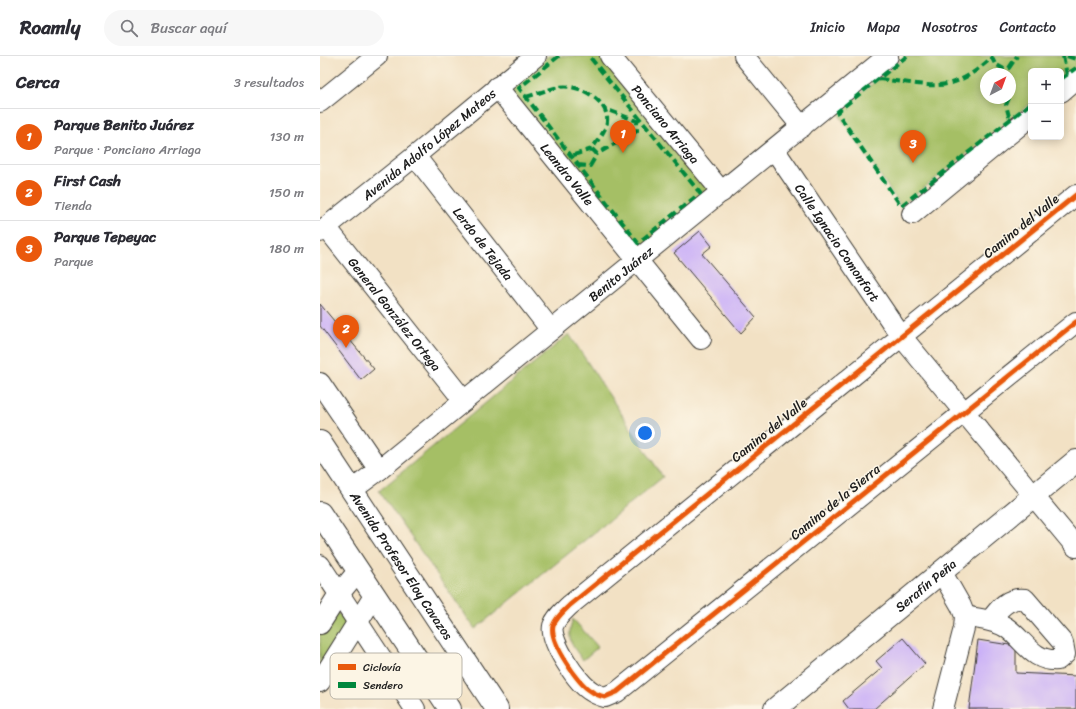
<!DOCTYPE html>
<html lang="es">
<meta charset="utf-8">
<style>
body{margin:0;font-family:Sriracha,sans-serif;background:#f7f7f7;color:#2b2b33}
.controls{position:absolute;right:12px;top:12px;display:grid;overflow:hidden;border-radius:6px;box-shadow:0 2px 10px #0003}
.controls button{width:36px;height:36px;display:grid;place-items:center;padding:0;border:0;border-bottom:1px solid #e1e1e2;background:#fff;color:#2b2b33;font:20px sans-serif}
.compass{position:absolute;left:660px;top:12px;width:36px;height:36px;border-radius:50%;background:#fff;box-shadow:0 2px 10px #0003;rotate:41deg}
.you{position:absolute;left:325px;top:377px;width:14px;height:14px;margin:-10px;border:3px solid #fff;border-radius:50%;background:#1a73e8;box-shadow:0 0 0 6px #1a73e833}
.badge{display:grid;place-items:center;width:26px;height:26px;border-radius:50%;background:#ea580c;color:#fff;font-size:13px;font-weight:700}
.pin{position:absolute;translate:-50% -33px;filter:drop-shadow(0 1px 2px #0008)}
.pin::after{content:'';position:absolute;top:21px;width:14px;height:12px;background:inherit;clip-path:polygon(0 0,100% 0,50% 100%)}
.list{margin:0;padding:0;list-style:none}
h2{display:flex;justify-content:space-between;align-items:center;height:52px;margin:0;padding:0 16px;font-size:17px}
h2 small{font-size:13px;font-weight:400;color:#7c7c81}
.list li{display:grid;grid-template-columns:26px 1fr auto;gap:12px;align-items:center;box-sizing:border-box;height:56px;padding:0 16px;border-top:1px solid #e1e1e2}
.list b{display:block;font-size:15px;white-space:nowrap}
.list p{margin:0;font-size:13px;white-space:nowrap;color:#7c7c81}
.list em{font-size:13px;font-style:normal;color:#7c7c81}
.icon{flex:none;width:22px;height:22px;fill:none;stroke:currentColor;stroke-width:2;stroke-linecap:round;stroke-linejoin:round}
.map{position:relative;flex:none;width:756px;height:653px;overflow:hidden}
header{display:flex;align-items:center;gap:24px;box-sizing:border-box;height:56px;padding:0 20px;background:#fff;border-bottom:1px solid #e1e1e2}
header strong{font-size:19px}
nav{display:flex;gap:22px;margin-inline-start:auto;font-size:14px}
.search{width:280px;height:36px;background:#f7f7f7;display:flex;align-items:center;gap:10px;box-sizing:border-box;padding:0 14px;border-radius:22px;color:#7c7c81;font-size:15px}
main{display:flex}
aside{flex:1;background:#fff}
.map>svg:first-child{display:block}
.green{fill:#a5bf65;stroke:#606e40;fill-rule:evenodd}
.building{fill:#c9aff8}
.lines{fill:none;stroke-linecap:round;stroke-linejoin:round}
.minor-casing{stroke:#3c3a35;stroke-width:22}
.major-casing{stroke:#3c3a35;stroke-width:24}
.minor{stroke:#fff;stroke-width:20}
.major{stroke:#fff;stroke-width:22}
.quiet{stroke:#00873e;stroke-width:4;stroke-dasharray:8 4;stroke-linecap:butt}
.cycleway-casing{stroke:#fcf5e5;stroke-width:8}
.cycleway{stroke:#e8590c;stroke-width:5}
.labels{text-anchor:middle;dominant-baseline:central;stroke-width:3;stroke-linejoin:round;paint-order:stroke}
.street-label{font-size:13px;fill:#1c1c1c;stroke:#fcf5e5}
.key{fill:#fcf5e5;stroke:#b9b4a9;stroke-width:1}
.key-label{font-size:11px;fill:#1c1c1c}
</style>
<header>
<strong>Roamly</strong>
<div class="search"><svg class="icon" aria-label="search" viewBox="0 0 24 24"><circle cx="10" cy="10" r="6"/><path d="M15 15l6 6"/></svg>Buscar aquí</div>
<nav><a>Inicio</a><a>Mapa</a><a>Nosotros</a><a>Contacto</a></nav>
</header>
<main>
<aside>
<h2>Cerca<small>3 resultados</small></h2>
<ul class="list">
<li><span class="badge">1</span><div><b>Parque Benito Juárez</b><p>Parque · Ponciano Arriaga</p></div><em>130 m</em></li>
<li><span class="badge">2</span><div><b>First Cash</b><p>Tienda</p></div><em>150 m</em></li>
<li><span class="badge">3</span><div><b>Parque Tepeyac</b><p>Parque</p></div><em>180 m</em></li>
</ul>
</aside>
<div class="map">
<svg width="756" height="653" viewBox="0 0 756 653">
<rect width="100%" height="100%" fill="#fcf5e5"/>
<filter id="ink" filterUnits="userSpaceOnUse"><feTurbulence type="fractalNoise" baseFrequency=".025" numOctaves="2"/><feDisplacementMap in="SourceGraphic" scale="8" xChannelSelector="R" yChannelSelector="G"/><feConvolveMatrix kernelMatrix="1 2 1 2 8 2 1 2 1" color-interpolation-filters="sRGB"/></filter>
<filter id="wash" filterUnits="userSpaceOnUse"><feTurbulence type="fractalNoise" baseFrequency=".012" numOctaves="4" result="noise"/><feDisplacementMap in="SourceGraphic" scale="16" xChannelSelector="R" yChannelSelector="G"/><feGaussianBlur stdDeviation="0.9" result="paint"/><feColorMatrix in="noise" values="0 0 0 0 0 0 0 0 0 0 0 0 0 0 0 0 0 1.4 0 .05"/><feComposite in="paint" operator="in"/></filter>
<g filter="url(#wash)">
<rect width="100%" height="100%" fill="#f2e1c4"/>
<path class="green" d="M 228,0 L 288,0 L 402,136 L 318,199 L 188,32 Z
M 587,0 L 756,0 L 756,12 L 741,23 L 741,15 L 711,15 L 711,47 L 581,150 L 517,56 ZM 666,18 L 690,18 L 690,42 L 666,42 Z
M 249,278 L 343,421 L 155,573 L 59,435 Z
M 10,554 L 23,560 L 31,576 L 0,623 L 0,570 Z
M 253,563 L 278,591 L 263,604 C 251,589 246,583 253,563 Z"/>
<g id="blocks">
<path class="building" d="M 380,175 L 392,190 L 382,198 L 436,261 L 421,277 L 354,197 Z
M 0,248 L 54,313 L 41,324 L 0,270 Z
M 583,582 L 605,608 L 554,653 L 529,653 L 523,645 L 562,612 L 556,605 Z
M 658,584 L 696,590 L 696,617 L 756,620 L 756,653 L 649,653 Z"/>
</g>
</g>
<g filter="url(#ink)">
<use href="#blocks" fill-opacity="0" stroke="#3c3a35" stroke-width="1"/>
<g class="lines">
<defs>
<g id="minor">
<path id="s1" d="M 290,0 L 402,136"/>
<path d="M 424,0 L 482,71"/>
<path id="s2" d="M 177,31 L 381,283"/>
<path d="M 741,36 L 756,23"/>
<path d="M 0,46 L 57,0"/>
<path id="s3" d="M 454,93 L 581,280 L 756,491"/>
<path id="s4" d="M 95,100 L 231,274"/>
<path d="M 756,139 L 250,549 C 244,555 236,561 233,570 C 229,585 258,628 271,635 C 275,638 281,640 285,641 L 297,636 L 756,266"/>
<path d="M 592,158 L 711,60"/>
<path id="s5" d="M 6,171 L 144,345"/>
<path id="s6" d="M 0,176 L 95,100 L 216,0"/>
<path d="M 0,327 L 59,414"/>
<path id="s7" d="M 32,434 L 59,414 L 568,0"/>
<path d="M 0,509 L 95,653"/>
<path d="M 621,515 L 641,550 L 645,560 L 644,572 L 623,653"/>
<path d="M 645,560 C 658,563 676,564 687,572 C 705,585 713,606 738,604 L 745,598 L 743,587 L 705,543 C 688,541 679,552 670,565"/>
<path d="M 0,568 L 19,538 L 38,515"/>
<path d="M 0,626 L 54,540"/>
</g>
<g id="major">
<path id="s8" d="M 0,386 L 177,653"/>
<path d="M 0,457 L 130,653"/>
<path id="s9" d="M 455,653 L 756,405"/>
</g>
</defs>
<use href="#minor" class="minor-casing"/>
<use href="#major" class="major-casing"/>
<use href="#minor" class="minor"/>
<use href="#major" class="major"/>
<path class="quiet" d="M 239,0 L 199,32 L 318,187 L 380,137 L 269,0
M 587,0 L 517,56 L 581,150 L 711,47
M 671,0 L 675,8 L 684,13 L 689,12 L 697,0
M 743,0 L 747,19
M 747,0 L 756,3
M 559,23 C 610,28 629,41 671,2
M 741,23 L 756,12
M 690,33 L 690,40
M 206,41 C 217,38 228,33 239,31 C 258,27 290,45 287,66 C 286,75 276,86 272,93 L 251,100
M 689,42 L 686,49 L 690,64
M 272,93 L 277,98 L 317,75 L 317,65 L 285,53
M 258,109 L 270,110 L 277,98"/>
<defs>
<path id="cycleway" d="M 756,139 L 250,549 C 244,555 236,561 233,570 C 229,585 258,628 271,635 C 275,638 281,640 285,641 L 297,636 L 756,266"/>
</defs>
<use href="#cycleway" class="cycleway-casing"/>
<use href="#cycleway" class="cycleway"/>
</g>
</g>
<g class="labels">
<g class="street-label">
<text stroke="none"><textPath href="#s1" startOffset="88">Ponciano Arriaga</textPath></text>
<text stroke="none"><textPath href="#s6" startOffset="140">Avenida Adolfo López Mateos</textPath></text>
<text stroke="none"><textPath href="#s2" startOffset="112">Leandro Valle</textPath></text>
<text transform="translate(701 170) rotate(-39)">Camino del Valle</text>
<text stroke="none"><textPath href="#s4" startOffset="111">Lerdo de Tejada</textPath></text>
<text stroke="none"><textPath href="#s3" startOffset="113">Calle Ignacio Comonfort</textPath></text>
<text stroke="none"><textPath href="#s7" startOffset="345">Benito Juárez</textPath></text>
<text stroke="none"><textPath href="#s5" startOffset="111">General González Ortega</textPath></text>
<text transform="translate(449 374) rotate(-39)">Camino del Valle</text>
<text transform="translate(515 446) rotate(-39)">Camino de la Sierra</text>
<text stroke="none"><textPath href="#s8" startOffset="148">Avenida Profesor Eloy Cavazos</textPath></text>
<text stroke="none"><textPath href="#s9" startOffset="195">Serafín Peña</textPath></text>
</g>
</g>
<rect x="10" y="597" width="132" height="46" rx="6" class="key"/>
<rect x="18" y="608" width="18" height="6" fill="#e8590c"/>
<rect x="18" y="626" width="18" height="6" fill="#00873e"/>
<g class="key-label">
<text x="43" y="615">Ciclovía</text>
<text x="43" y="633">Sendero</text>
</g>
</svg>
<div class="controls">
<button>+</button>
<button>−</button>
</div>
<svg class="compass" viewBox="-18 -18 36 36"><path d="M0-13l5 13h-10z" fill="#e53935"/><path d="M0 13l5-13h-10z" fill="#7c7c81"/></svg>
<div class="you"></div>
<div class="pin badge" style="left:303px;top:97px">1</div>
<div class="pin badge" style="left:26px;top:292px">2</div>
<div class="pin badge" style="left:593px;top:107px">3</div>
</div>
</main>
